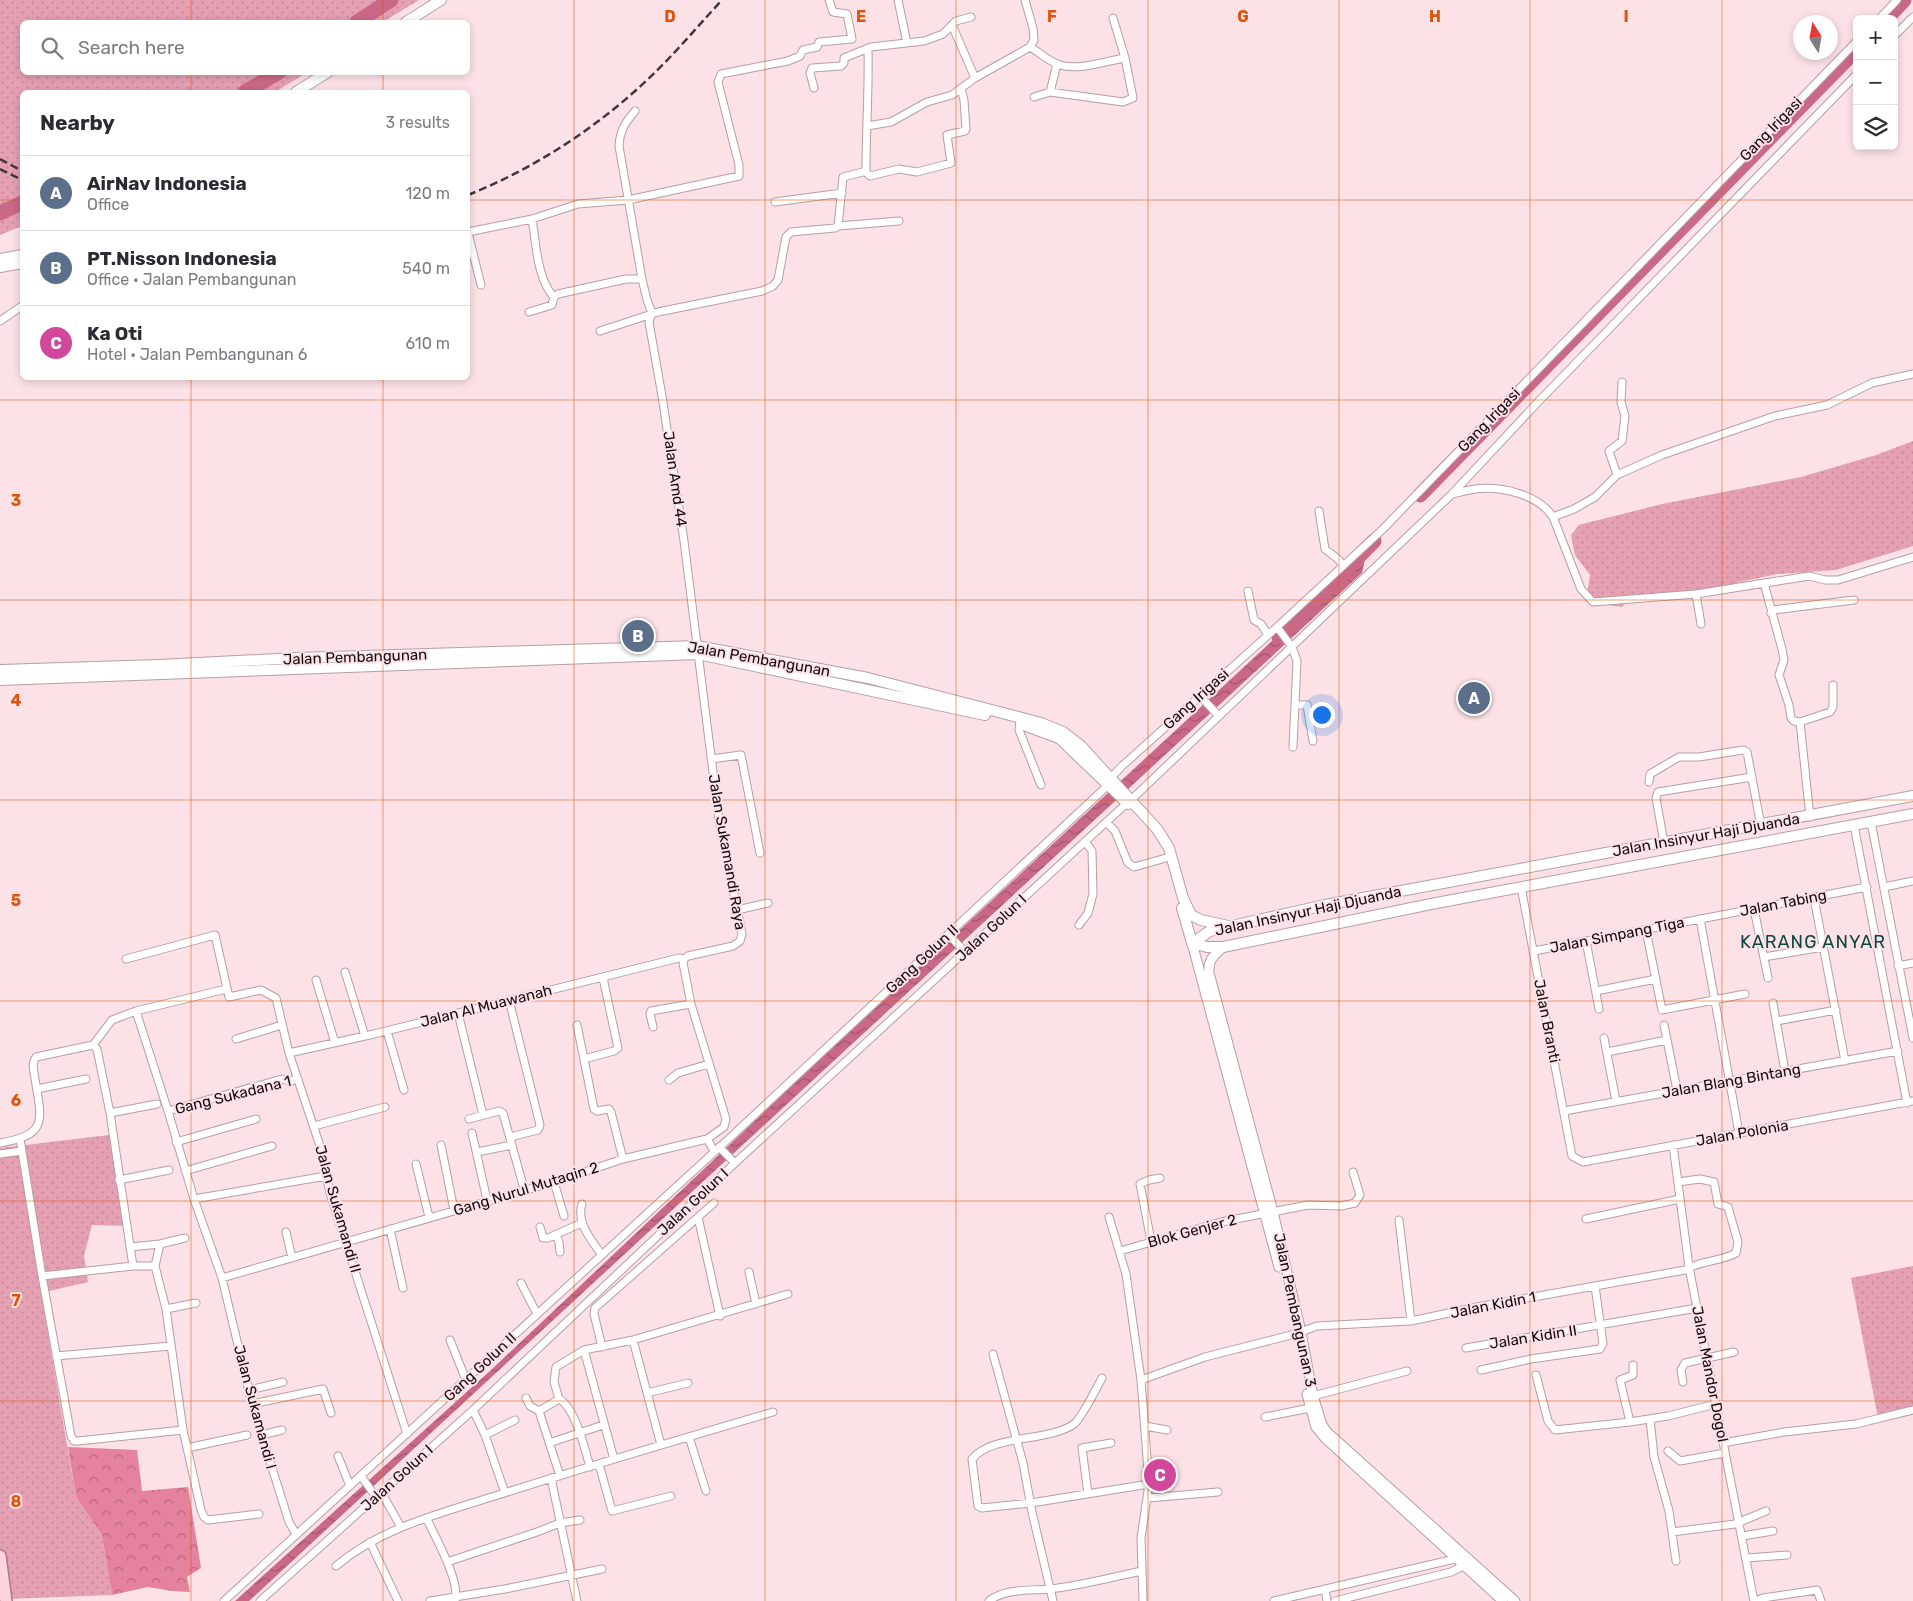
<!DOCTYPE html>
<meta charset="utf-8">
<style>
body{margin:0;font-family:Rubik,sans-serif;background:#f2f2f3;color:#2b2b33}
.controls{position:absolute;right:15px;top:15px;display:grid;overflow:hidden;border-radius:8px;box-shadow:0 2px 8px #0003}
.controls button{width:45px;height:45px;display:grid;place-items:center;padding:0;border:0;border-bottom:1px solid #e1e1e2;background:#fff;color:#2b2b33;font:25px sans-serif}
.compass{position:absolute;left:1793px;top:15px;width:45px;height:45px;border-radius:50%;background:#fff;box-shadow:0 2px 8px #0003;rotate:349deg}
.you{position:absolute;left:1321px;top:714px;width:18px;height:18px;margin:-12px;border:4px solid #fff;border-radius:50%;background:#1a73e8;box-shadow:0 0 0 8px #1a73e833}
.badge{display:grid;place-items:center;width:32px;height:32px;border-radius:50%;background:#2b7167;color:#fff;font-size:16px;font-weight:700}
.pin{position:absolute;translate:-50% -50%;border:2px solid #fff;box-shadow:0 1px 5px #0006}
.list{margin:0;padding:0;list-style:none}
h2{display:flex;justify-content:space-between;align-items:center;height:65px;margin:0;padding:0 20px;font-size:21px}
h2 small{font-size:16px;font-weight:400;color:#7c7c81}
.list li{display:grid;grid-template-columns:32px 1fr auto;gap:15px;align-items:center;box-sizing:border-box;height:75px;padding:0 20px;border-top:1px solid #e1e1e2}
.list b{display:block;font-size:19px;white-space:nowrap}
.list p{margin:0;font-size:16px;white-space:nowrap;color:#7c7c81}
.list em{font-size:16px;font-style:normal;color:#7c7c81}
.icon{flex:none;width:28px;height:28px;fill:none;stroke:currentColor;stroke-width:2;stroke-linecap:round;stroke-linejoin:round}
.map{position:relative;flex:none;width:1913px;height:1601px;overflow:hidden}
.search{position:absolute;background:#fff;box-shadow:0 2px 8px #0003;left:20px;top:20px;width:450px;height:55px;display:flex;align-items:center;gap:12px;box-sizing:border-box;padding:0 18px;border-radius:8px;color:#7c7c81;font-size:19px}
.panel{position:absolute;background:#fff;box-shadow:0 2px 8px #0003;left:20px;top:90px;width:450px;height:290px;border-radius:8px}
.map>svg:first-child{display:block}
.grass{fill:url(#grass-dots)}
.forest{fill:url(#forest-crowns)}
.water{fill:url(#water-waves)}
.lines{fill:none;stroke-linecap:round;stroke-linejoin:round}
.river{stroke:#ca6986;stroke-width:15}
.minor-casing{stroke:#b69ea3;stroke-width:9}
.tertiary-casing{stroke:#b69ea3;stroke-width:11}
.secondary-casing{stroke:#b69ea3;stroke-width:12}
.primary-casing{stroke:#aa7b87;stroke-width:14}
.minor{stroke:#fff;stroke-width:7}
.tertiary{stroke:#fff;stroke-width:9}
.secondary{stroke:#fff;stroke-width:10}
.primary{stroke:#fdd4de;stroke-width:11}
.rail{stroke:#423639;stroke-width:2.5;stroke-dasharray:8 4;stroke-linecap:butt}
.grid{fill:none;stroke:#dd550c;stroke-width:1;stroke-opacity:0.55}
.labels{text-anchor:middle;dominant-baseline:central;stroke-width:4;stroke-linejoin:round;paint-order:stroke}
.street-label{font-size:15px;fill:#130b0d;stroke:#fce2e7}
.quarter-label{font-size:18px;letter-spacing:1px;fill:#08463f;stroke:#fce2e7}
.grid-label{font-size:16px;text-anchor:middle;font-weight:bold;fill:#dd550c;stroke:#fce2e7;stroke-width:4;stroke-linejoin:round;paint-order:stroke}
</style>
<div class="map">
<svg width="1913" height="1601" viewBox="0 0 1913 1601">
<defs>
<pattern id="grass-dots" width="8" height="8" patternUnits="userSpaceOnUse" patternTransform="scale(1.25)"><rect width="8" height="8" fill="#e5a0b2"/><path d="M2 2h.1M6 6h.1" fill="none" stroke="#c48898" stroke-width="1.8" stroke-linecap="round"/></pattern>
<pattern id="forest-crowns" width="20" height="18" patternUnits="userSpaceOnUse" patternTransform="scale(1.25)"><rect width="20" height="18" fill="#e5829e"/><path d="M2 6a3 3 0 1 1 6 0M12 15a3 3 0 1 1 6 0" fill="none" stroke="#b8697f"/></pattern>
<pattern id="water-waves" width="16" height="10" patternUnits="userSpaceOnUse" patternTransform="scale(1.25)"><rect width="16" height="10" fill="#ca6986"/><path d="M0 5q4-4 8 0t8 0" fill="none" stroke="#a3556c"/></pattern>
</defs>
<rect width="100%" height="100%" fill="#fce2e7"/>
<path class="grass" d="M 0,0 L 419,0 L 383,22 L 22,22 L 22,72 L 306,73 L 275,92 L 22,92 L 22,226 L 0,235 Z
M 1913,441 L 1913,546 L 1836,570 L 1777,574 L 1685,594 L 1629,599 L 1622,607 L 1586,602 L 1590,575 L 1575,555 L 1571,535 L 1579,525 L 1662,504 L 1801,477 L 1876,455 Z
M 109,1135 L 125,1226 L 92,1225 L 84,1256 L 88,1282 L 41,1293 L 76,1497 L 102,1535 L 112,1595 L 6,1599 L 0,1565 L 0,1148 Z
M 1913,1266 L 1913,1413 L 1878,1418 L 1851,1278 Z"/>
<path class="forest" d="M 68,1447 L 137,1450 L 142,1491 L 188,1487 L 201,1568 L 187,1577 L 190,1592 L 172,1591 L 148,1587 L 112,1595 L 102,1535 L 76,1497 Z"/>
<path class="water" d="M 1366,554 L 1362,573 L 249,1601 L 235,1601 L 491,1370 L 814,1065 Z"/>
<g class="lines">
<path class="river" d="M 1886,19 L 1904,0
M 357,22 L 391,0
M 245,92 L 279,72
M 0,213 L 22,203
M 1420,495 L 1857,49
M 1279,637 L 1374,541"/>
<defs>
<path id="minor" d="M 898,0 L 907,43
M 1879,19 L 1897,0
M 952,25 L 975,78
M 1894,36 L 1913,17
M 1030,47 C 1039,52 1049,62 1060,65 C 1079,71 1106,61 1125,58
M 1057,64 L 1050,92 L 1123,102 L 1133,98 L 1125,58 L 1113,18
M 814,88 L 810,73 L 812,68 L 841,66 L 844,63 L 844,58 L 871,47 L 924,41 L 943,34 L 956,21 L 971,17
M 1034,97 L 1050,92
M 635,111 C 625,123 620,130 619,146 L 642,279
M 867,126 L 891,122 L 927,102 L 952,95 L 975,78 L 1030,47 L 1034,40 L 1033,28 L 1025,0
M 865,171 L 870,176 L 899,169 L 917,172 L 951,163 L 947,135 L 965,131 L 966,129 L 964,100 L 961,89
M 775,202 L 842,193
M 532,219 C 536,242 537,280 554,297
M 838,226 L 899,221
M 468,232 L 532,219 L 578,204 L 628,200 L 739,176 L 739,165 L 718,82 L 721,74 L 788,61 L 800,56 L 803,50 L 817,47 L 819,42 L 852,39 L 847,14 L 833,12 L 829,0
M 468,233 L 481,285
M 529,312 L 552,305 L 554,297 L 558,294 L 626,279 L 642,279 L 647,300 L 652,313
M 652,313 L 649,322 L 662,396 L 684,541 L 719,820 L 742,934 L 740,941 L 733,946 L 688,956 L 684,959 L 683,963 L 691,1004 L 726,1119 L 724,1127 L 707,1139 L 714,1151
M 0,321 L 22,306
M 600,331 L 658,312 L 762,291 L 773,286 L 778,280 L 786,237 L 791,232 L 835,228 L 838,226 L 843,177 L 863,172 L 866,169 C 866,129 869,89 868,49
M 1617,475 L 1609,451 L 1622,441 L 1625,416 L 1621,402 L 1622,382
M 1452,494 C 1460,492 1468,490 1475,489 C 1501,486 1538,494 1553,517 L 1581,589 L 1593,602 L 1696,594 L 1809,576 L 1825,580 L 1838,580 L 1913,557
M 1319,511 L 1325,549 L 1339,560 L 1343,566
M 1553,517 L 1574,509 L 1595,497 L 1617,475 L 1662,455 L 1775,416 L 1827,405 L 1872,383 L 1913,374
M 1764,583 L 1782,649 L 1784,660 L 1779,675 L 1789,705 L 1791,718 L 1794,721 L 1800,722 L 1830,712 L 1833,707 L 1833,685
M 1248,591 L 1254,620 L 1261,624 L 1268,635
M 1696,594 L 1701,624
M 1771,613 L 1773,610 L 1854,600
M 1277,627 L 1292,647 L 1297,661 L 1293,747
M 1200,696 L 1219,716
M 1295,705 L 1307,705 L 1313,741
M 1800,722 L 1810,817
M 1021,723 L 1019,730 L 1041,785
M 711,759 L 741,755 L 760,853
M 1649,782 L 1650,774 L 1679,757 L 1699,757 L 1743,750 L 1747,752 L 1761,826
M 1132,799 L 1452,494 L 1538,402 L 1857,74
M 1106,822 L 1115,831 L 1128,863 L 1134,867 L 1166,858
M 1871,822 L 1913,1038
M 1854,825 L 1907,1103
M 1664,843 L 1656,798 L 1658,792 L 1752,777
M 1521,887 L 1572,1156 L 1583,1162 L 1913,1101
M 1884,887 L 1913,881
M 1814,898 L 1845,1061
M 1754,909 L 1768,978
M 737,910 L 768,903
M 1700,919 L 1739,1133
M 1079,925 L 1088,913 L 1093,894 L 1092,851 L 1085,841
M 1646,930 L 1662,1010 L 1745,994
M 949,935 L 965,952
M 1586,941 L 1599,1009
M 1534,951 L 1867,887
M 1764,957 L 1823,947
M 126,959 L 215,935 L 229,997 L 261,990 L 276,998 L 289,1053 L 320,1146 L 330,1193 L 407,1434
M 1898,966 L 1913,963
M 345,972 L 365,1036
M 316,980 L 335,1043
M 1596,991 L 1656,979
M 509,1000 L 540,1125 L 538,1130 L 510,1137
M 1773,1003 L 1785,1071
M 136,1011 L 168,1111 L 194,1199 L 222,1278 L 252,1404 L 289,1522 L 296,1534
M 458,1013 L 483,1115
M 1777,1021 L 1836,1010
M 577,1025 L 594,1109 L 597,1111 L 609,1109 L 611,1112 L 623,1159
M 1664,1025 L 1677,1090
M 653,1027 L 650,1014 L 651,1011 L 691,1004
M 387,1031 L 404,1090
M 1604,1038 L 1616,1101
M 236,1039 L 282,1025
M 93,1045 L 97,1049 L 110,1113 L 133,1266
M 1607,1052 L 1667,1040
M 289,1053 L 374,1034 L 679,958 L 684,959
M 584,1059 L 614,1051 L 618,1048 L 603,978
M 669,1080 L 678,1073 L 709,1064
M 37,1089 L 86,1079
M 168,1111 L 282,1079 L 290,1081 L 298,1079
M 1564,1111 L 1898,1051
M 110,1113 L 157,1104
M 469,1119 L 499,1111 L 503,1113 L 524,1189
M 314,1126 L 385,1107
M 472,1133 L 487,1200
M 20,1139 L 42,1276 L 71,1436 L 74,1441 L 78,1441 L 183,1430
M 176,1142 L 256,1119
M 0,1143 C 48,1135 42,1121 35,1079 C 34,1071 31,1064 36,1057 L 93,1045 L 112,1020 L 136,1011 L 226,989
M 441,1145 L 454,1210
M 1673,1145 L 1689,1267 L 1754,1601
M 719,1147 L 735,1163
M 477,1152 L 512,1145
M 0,1154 L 22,1151
M 416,1164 L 429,1217
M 185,1171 L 272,1146
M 119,1180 L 169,1170
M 554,1182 L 564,1216
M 194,1199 L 326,1176
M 582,1204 C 576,1223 591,1239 601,1254
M 698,1217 L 720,1316
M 1109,1217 L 1126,1274 L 1141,1380 L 1149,1484 L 1141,1538 L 1143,1601
M 1586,1219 L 1680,1199
M 1399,1220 L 1411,1321
M 540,1227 L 543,1238 L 548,1238 L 582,1223
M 390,1229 L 403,1288
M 286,1232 L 292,1258
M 556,1235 L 559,1242 L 560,1252
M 1151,1241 L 1140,1184 L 1149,1180 L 1160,1178
M 160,1244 L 155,1266 L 166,1309 L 183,1430 L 201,1510 L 204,1517 L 208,1520 L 259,1514
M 130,1247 L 160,1244 L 185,1238
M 1120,1251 L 1221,1222 L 1308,1205 L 1341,1206 L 1355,1203 L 1360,1195 L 1353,1172
M 749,1272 L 756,1304
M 42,1276 L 133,1266 L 155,1266
M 222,1278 L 554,1182 L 623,1159 L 707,1139
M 521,1283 L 537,1314
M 166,1309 L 196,1303
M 450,1340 L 466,1380
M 633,1340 L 661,1445
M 602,1347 L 594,1314 L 595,1308 L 714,1203
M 1466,1348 L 1697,1308
M 584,1350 L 614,1459
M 993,1354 L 1023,1463 L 1032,1512 L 1053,1601
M 56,1356 L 171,1346
M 1481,1370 L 1531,1359 L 1600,1349 L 1603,1344 L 1595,1286
M 1536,1375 L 1548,1421 L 1555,1430 L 1630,1422 L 1668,1416 L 1716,1404
M 1102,1378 C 1097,1387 1081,1419 1074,1424 C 1049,1442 992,1434 972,1459 L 978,1506 L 982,1508 L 1031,1503 L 1149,1484
M 1141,1380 L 1205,1357 L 1295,1334 L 1317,1326 L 1411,1321 L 1477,1307 L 1685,1270 C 1701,1260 1720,1262 1736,1253 L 1738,1242 L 1728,1207 L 1718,1204 L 1714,1182 L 1700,1179 L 1678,1182
M 1683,1382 L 1681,1370 L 1685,1363 L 1734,1352
M 249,1390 L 283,1382
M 647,1393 L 688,1383
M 1313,1396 L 1407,1371
M 526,1398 L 530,1406 L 539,1411
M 559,1399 L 539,1411 L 560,1476
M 252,1404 L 323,1389 L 331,1413
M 473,1410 L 485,1435 L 505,1493
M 1265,1417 L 1310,1408
M 1650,1419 L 1654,1457 L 1669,1511 L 1676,1561
M 1630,1422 L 1620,1380 L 1633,1375 L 1633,1365
M 1145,1426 L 1167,1430
M 261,1435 L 282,1430
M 485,1435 L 515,1420
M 689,1437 L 706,1491
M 549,1443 L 603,1425
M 1723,1443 L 1784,1432 L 1856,1424 L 1913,1410
M 187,1448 L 247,1435
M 1668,1451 L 1680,1461 L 1725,1453
M 338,1456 L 350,1486
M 599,1464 L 612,1511 L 671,1496
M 590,1467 C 585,1449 575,1407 559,1399 L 554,1382 L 556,1367 L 584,1350 L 633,1340 L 788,1294
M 361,1476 L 376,1497
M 551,1478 L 577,1601
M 381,1492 L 401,1527
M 1088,1494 L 1082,1448 L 1111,1443
M 1148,1498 L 1218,1492
M 427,1519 C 435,1537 461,1582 455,1601
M 1672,1532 L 1735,1524 L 1766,1511
M 1742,1536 L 1773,1531
M 370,1542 L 398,1601
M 1747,1558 L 1787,1555
M 447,1562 L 537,1532 L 560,1523 L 580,1520
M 336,1566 C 382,1527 442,1513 498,1495 C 589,1466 681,1439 773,1412
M 1325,1589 L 1327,1601
M 224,1601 L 735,1133 L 1105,788 L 1106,783 L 1122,766 L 1277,627 L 1383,529 L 1857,41
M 260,1601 L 473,1410 L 735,1163 L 1127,803
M 430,1601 L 505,1589 L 602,1569
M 989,1601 C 1005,1588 1030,1591 1049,1589 C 1080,1586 1112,1577 1142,1571
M 1274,1601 L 1455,1559 L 1458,1557
M 1335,1601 L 1451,1572 L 1467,1564
M 1756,1601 L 1763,1598 L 1817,1590 L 1821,1601"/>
<path id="tertiary" d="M 1192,943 L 1279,1267
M 1223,947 C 1213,956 1208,960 1209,973 L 1273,1212 L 1301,1332 L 1313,1396 L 1322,1425 L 1327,1432 L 1515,1601
M 1307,1394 L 1316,1427 L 1325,1438 L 1503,1601"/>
<path id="secondary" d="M 406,22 L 441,0
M 296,92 L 328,72
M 0,259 L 22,255
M 0,267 L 22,263
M 0,670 L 159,665 L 296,658 L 697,646 L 868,678 L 1041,723 L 1063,732 L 1081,746 L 1157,829 L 1169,848 L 1183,898 L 1191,915 L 1201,920 L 1228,926
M 0,680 L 698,654 L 985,715
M 1021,724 L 1059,738 L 1128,804
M 1182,908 L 1192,943
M 1192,943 L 1210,931 L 1325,905 L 1913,796
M 1192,943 L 1207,947 L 1223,947 L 1431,904 L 1913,814"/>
<path id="primary" d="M 0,1556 L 6,1601"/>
</defs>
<use href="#minor" class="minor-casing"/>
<use href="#tertiary" class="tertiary-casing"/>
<use href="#secondary" class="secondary-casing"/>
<use href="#primary" class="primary-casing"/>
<use href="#minor" class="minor"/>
<use href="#tertiary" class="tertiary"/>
<use href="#secondary" class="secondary"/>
<use href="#primary" class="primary"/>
<path class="rail" d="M 0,159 L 22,171
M 0,169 L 22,180
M 468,195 C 533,169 595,129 646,81 C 673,56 697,27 722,0"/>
</g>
<path class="grid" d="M 191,0 L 191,22M 383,0 L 383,22M 574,0 L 574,1601M 765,0 L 765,1601M 956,0 L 956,1601M 1148,0 L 1148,1601M 1339,0 L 1339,1601M 1530,0 L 1530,1601M 1722,0 L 1722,1601M 191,72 L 191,92M 383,72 L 383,92M 0,200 L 22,200M 468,200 L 1913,200M 191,378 L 191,1601M 383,378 L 383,1601M 0,400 L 1913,400M 0,600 L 1913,600M 0,800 L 1913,800M 0,1001 L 1913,1001M 0,1201 L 1913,1201M 0,1401 L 1913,1401"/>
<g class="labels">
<g class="street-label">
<text transform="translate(1771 129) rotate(-46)">Gang Irigasi</text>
<text transform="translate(1489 420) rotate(-46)">Gang Irigasi</text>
<text transform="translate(675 479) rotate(82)">Jalan Amd 44</text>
<text transform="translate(355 657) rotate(-2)">Jalan Pembangunan</text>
<text transform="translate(759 659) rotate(10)">Jalan Pembangunan</text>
<text transform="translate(1196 699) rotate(-42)">Gang Irigasi</text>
<text transform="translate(1706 835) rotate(-10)">Jalan Insinyur Haji Djuanda</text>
<text transform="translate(727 852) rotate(80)">Jalan Sukamandi Raya</text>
<text transform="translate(1783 903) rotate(-11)">Jalan Tabing</text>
<text transform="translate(1308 911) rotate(-12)">Jalan Insinyur Haji Djuanda</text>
<text transform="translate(991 928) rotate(-43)">Jalan Golun I</text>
<text transform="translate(1617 935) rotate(-11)">Jalan Simpang Tiga</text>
<text transform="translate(922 959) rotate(-43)">Gang Golun II</text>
<text transform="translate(486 1006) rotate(-14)">Jalan Al Muawanah</text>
<text transform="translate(1547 1021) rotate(79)">Jalan Branti</text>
<text transform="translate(1731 1081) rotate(-10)">Jalan Blang Bintang</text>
<text transform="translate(233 1095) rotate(-14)">Gang Sukadana 1</text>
<text transform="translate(1742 1133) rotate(-10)">Jalan Polonia</text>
<text transform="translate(526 1189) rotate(-17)">Gang Nurul Mutaqin 2</text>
<text transform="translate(693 1202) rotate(-43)">Jalan Golun I</text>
<text transform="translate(338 1209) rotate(74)">Jalan Sukamandi II</text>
<text transform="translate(1192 1231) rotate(-15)">Blok Genjer 2</text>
<text transform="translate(1493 1305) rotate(-11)">Jalan Kidin 1</text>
<text transform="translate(1295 1310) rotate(78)">Jalan Pembangunan 3</text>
<text transform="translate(1533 1337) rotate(-9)">Jalan Kidin II</text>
<text transform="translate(480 1367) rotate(-43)">Gang Golun II</text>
<text transform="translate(1710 1374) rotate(79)">Jalan Mandor Dogol</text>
<text transform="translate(255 1407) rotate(75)">Jalan Sukamandi I</text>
<text transform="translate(397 1478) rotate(-42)">Jalan Golun I</text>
</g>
<g class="quarter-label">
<text x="1813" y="942">KARANG ANYAR</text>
</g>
</g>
<g class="grid-label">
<text x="670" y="22">D</text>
<text x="861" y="22">E</text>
<text x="1052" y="22">F</text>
<text x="1243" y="22">G</text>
<text x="1435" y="22">H</text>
<text x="1626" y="22">I</text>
<text x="16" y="506">3</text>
<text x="16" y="706">4</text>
<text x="16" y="906">5</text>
<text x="16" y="1106">6</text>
<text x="16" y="1306">7</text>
<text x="16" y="1507">8</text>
</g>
</svg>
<div class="controls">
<button>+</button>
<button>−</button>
<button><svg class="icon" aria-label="layers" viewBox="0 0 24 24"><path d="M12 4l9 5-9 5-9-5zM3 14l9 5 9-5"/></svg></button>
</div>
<svg class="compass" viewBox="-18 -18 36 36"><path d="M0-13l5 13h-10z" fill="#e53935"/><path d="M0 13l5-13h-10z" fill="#7c7c81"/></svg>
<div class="you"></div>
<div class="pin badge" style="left:1474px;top:698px;background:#5c6f8a">A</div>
<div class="pin badge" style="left:638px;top:636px;background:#5c6f8a">B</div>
<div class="pin badge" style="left:1160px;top:1475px;background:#d1479c">C</div>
<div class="search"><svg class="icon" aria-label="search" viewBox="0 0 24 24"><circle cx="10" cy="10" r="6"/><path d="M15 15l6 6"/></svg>Search here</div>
<section class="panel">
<h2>Nearby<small>3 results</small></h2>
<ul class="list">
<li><span class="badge" style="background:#5c6f8a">A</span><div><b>AirNav Indonesia</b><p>Office</p></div><em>120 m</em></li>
<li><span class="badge" style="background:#5c6f8a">B</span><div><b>PT.Nisson Indonesia</b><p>Office · Jalan Pembangunan</p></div><em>540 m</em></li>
<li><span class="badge" style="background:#d1479c">C</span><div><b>Ka Oti</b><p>Hotel · Jalan Pembangunan 6</p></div><em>610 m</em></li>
</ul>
</section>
</div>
